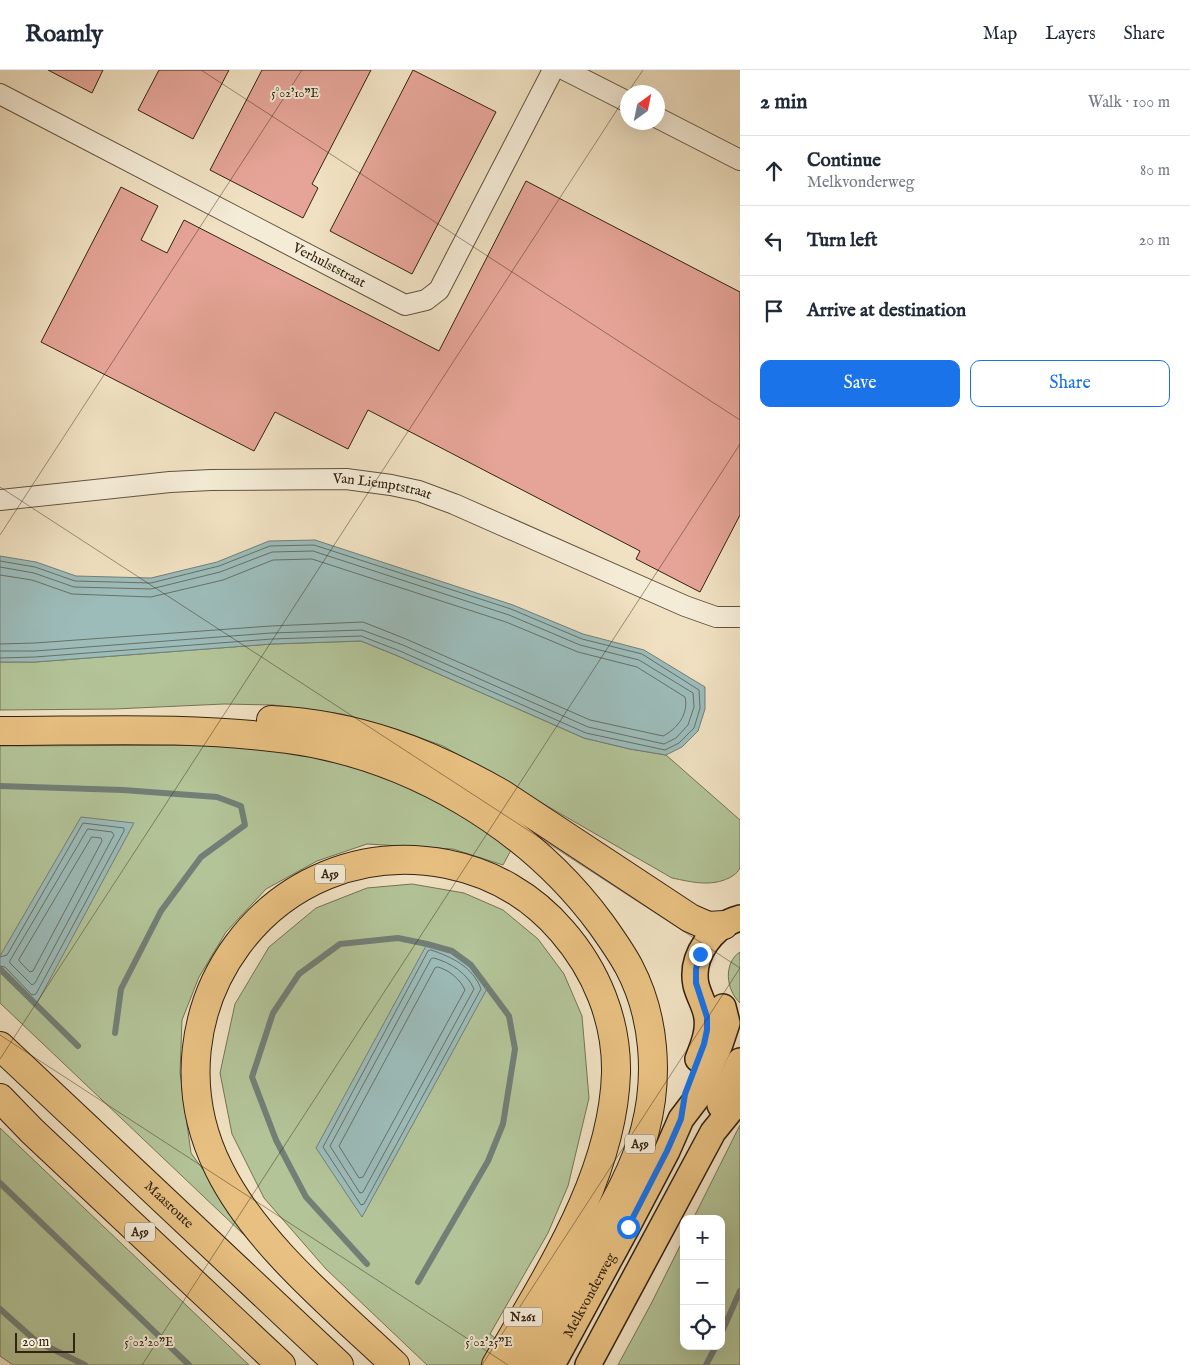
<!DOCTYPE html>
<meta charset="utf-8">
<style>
body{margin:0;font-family:"IM FELL English",serif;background:#f6f6f7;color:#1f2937}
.controls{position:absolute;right:15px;bottom:15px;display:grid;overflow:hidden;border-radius:10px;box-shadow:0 5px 20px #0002}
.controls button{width:45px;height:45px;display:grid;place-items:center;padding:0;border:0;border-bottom:1px solid #e0e1e3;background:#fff;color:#1f2937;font:25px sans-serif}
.compass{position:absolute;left:620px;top:15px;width:45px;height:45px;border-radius:50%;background:#fff;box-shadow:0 5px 20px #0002;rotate:33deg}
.scale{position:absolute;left:15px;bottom:12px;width:60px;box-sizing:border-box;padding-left:5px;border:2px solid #332313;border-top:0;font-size:14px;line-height:18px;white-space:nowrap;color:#332313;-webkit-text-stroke:4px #f5ecd7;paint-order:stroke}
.stop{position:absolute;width:15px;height:15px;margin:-11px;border:4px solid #1a73e8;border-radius:50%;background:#fff}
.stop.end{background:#1a73e8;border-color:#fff;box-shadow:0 1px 5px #0008}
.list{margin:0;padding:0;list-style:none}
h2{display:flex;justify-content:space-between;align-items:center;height:65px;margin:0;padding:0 20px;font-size:21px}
h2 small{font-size:16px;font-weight:400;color:#747a83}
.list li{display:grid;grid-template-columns:32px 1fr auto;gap:15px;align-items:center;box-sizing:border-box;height:70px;padding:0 20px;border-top:1px solid #e0e1e3}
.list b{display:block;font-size:19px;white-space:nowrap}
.list p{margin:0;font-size:16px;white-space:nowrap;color:#747a83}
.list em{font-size:16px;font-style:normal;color:#747a83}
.actions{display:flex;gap:10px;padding:15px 20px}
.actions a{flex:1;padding:11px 0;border:1px solid #1a73e8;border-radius:10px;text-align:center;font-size:18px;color:#1a73e8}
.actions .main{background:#1a73e8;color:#fff}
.icon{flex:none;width:28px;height:28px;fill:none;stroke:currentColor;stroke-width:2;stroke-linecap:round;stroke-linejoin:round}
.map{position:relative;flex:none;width:740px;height:1295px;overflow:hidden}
header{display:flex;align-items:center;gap:30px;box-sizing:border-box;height:70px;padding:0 25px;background:#fff;border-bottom:1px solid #e0e1e3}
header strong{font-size:24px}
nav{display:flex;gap:28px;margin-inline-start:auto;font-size:18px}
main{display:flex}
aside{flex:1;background:#fff}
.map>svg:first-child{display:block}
.green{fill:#b3c498;stroke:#737456}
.water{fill:#9cbcba;stroke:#727f77}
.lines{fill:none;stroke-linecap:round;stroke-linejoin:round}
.shore{stroke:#687066;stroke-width:1}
.stream{stroke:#727f77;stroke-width:6}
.building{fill:#e5a497;stroke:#332313}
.minor-casing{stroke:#62523f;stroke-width:22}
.major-casing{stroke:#332313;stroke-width:28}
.highway-casing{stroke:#332313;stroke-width:30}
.minor{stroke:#f5ecd7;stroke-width:20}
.major{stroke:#e8c081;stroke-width:25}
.highway{stroke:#e8c081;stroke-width:28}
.route{stroke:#1a73e8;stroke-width:6}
.ticks{fill:none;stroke:#332313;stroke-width:1;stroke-opacity:0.45}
.labels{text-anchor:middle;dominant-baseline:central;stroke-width:4;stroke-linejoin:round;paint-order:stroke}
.shield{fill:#f5ecd7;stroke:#6d5f4e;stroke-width:1}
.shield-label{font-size:12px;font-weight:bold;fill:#332313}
.street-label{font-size:14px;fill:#332313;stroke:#f5ecd7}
.ticks-label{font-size:12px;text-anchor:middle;fill:#332313;stroke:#f5ecd7;stroke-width:4;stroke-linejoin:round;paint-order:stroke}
</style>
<header>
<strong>Roamly</strong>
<nav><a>Map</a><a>Layers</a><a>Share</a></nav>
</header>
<main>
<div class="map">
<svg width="740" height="1295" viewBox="0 0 740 1295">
<rect width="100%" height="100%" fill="#f0e1c2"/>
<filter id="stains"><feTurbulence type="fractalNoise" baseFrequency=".004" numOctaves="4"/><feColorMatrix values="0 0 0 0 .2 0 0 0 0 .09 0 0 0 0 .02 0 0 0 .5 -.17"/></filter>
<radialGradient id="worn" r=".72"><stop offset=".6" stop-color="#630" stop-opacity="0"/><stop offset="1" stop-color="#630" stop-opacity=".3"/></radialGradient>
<path class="green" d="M 361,571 L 398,586 L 584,668 L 630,679 L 666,685 L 740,750 C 740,760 740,789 740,797 C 739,802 733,806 729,808 C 710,817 692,812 672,808 L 443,676 L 399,660 L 342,644 L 273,635 L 224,634 L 114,639 L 0,640 L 0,592 L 35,592 L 272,574 Z
M 215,675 L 290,680 L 407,712 L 470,746 L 511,780 L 503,795 L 453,779 L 367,774 L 317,791 L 266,819 L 226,862 L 199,907 L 182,950 L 180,1003 L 191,1083 L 263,1183 L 0,933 L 0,676 Z
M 412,814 L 464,823 L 503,840 L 538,869 L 564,904 L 582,946 L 589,1028 L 568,1116 L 548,1163 L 490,1264 L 529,1295 L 427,1295 L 326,1199 L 264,1128 L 232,1064 L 220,1003 L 235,934 L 269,877 L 316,838 L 367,818 Z
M 740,882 L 740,933 C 726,920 723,893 740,882 Z
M 740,1055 L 740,1295 L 618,1295 L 651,1234 L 684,1168 L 684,1276 L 721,1276 L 721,1149 L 693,1149 Z
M 0,1058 L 249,1295 L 13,1295 L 0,1286 Z"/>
<path class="water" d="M 315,470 L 513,535 L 583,564 L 644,580 L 705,617 L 705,639 L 698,661 L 682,677 L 666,685 L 630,679 L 584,668 L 398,586 L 361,571 L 272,574 L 35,592 L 0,592 L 0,486 L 36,492 L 76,506 L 151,508 L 217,492 L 269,471 Z
M 81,747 L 134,753 L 36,935 L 0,899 L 0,886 Z
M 427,874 C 461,884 467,889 488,917 L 362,1147 L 316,1078 Z"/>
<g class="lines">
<path class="shore" d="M 0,491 L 35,497 L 75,511 L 151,513 L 219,496 L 270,476 L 314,475 L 511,539 L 582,569 L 642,584 L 699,620 L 700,638 L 694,658 L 679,673 L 665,680 L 586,663 L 400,581 L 361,566 L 272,569 L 35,587 L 0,588
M 0,497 L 34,503 L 74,517 L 151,519 L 220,502 L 272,482 L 313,481 L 509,545 L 580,575 L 639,590 L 693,623 L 694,637 L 688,655 L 676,668 L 664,674 L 588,657 L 403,575 L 362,560 L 271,563 L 35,581 L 0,581
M 0,505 L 32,510 L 72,524 L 151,527 L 223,510 L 273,490 L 312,489 L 506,552 L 578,582 L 637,597 L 685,627 C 689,644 677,659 663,666 L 590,650 L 406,569 L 363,552 L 271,556 L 35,573 L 0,574
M 88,759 L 112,762 L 114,765 L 35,913 L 32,915 L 10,893 L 10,891 Z
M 92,767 L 101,768 L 102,771 L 33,901 L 30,902 L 20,892 L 19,890 Z
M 431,880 C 452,887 473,897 481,919 L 364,1134 L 361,1135 L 323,1077 L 428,881 Z
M 0,887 L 7,885 L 83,753 L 124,758 L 124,761 L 36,924 L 32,925 L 5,897 L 0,896
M 434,888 C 451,893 467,903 474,919 L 363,1122 L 360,1123 L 330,1076 L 431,889 Z
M 438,897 C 449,900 460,909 465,920 L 363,1107 L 359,1108 L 339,1076 L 435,898 Z"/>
<path class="stream" d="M 0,716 L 123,720 L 217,727 L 241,736 L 245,755 L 201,787 L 161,841 L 121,919 L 115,963
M 0,899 L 78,976
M 0,1113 L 189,1295
M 367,1194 L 306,1127 L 276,1070 L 252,1007 L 273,943 L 299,904 L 340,874 L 398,868 L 427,874 L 452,881 L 471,895 L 509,946 L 515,979 L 503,1054 L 488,1091 L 418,1212
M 0,1239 L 36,1271 L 85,1295
M 721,1264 L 740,1221
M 706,1295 L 716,1276"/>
</g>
<path class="building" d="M 48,0 L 103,0 L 92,23 Z
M 159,0 L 229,0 L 193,69 L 138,40 Z
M 262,0 L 371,0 L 312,114 L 318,118 L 303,148 L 210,100 Z
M 413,0 L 496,42 L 412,204 L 330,161 Z
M 526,111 L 740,222 L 740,445 L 700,522 L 636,489 L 640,481 L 368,340 L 348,379 L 275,342 L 254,381 L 41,272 L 121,117 L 158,136 L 141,170 L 167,183 L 184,150 L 439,281 Z"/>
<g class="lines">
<defs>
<g id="minor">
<path d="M 565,0 L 628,32"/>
<path id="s1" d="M 0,24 L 405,235 L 426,230 L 439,220 L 553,0"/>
<path d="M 658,48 L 740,90"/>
<path id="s2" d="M 0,430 L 170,412 L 211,410 L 346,409 L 391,415 L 419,421 L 454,434 L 685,536 L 716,547 L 740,547"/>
</g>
<g id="major">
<path d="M 698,989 C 703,976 709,962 707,948 C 706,937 699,927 696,915 C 690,886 713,855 740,848"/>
<path d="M 720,1035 L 740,991"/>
<path id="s3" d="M 552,1295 L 627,1157 L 667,1081 L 681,1049 L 697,1028 L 720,974 L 727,953 L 723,937"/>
<path d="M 588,1295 L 713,1062 L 730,1041 L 740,1020"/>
</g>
<g id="highway">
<path d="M 271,650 C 356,654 429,682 502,724 L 690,848 L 708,856 L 724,855"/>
<path d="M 0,661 C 95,661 192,656 287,669 C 409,685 528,755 601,854 C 611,868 621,882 629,897 C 655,946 659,1007 645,1060 C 633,1106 606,1148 583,1189 C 564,1224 545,1260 525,1295"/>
<path id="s4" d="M 0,976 L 339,1295"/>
<path d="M 0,1028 L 32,1061 L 281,1295"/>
<path d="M 395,1295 C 335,1238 256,1174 219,1099 C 140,941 272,760 447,794 C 492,803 532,826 562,861 C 596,900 617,950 616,1003 C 613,1107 546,1207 496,1295"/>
</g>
</defs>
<use href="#minor" class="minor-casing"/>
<use href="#major" class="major-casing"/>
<use href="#highway" class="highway-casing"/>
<use href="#minor" class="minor"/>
<use href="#major" class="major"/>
<use href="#highway" class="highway"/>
</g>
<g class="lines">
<path class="route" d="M 628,1157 L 667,1081 L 681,1049 L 685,1024 L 704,974 L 707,960 L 707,947 L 696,913 L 696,899 L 700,884"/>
</g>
<path class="ticks" d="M 201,0 L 740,350M 628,22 L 643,0M 0,417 L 740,898M 0,465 L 302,0M 0,965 L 508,1295M 0,989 L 628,23M 142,1295 L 740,374M 482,1295 L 740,898"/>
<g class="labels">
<g class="shield">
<rect x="315" y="794.5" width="30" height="19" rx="4"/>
<rect x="625" y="1064.5" width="30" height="19" rx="4"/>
<rect x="125" y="1152.5" width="30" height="19" rx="4"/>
<rect x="504" y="1237.5" width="38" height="19" rx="4"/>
</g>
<g class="shield-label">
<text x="330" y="804">A59</text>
<text x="640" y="1074">A59</text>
<text x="140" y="1162">A59</text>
<text x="523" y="1247">N261</text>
</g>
<g class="street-label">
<text stroke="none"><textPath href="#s1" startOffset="371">Verhulststraat</textPath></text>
<text stroke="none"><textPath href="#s2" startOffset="384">Van Liemptstraat</textPath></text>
<text stroke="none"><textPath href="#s4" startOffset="232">Maasroute</textPath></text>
<text stroke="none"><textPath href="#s3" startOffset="79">Melkvonderweg</textPath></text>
</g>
</g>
<g class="ticks-label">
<text x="295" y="27">5°02'10"E</text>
<text x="149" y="1276">5°02'20"E</text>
<text x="489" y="1276">5°02'25"E</text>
</g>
<rect width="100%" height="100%" filter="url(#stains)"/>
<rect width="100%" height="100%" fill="url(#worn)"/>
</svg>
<div class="controls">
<button>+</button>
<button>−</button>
<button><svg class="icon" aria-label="locate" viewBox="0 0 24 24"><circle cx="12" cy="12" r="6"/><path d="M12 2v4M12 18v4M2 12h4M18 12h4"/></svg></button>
</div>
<svg class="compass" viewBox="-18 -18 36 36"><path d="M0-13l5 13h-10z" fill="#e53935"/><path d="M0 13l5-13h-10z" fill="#747a83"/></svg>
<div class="scale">20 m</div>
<div class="stop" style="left:628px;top:1157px"></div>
<div class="stop end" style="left:700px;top:884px"></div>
</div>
<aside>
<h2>2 min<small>Walk · 100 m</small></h2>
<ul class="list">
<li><svg class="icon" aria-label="ahead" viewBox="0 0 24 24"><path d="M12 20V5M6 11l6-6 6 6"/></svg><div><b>Continue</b><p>Melkvonderweg</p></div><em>80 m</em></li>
<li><svg class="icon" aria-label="left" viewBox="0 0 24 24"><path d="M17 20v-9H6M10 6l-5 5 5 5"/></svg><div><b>Turn left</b></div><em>20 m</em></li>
<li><svg class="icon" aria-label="arrive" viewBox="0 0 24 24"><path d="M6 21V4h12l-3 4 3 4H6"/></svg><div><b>Arrive at destination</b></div></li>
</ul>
<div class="actions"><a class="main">Save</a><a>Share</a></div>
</aside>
</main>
